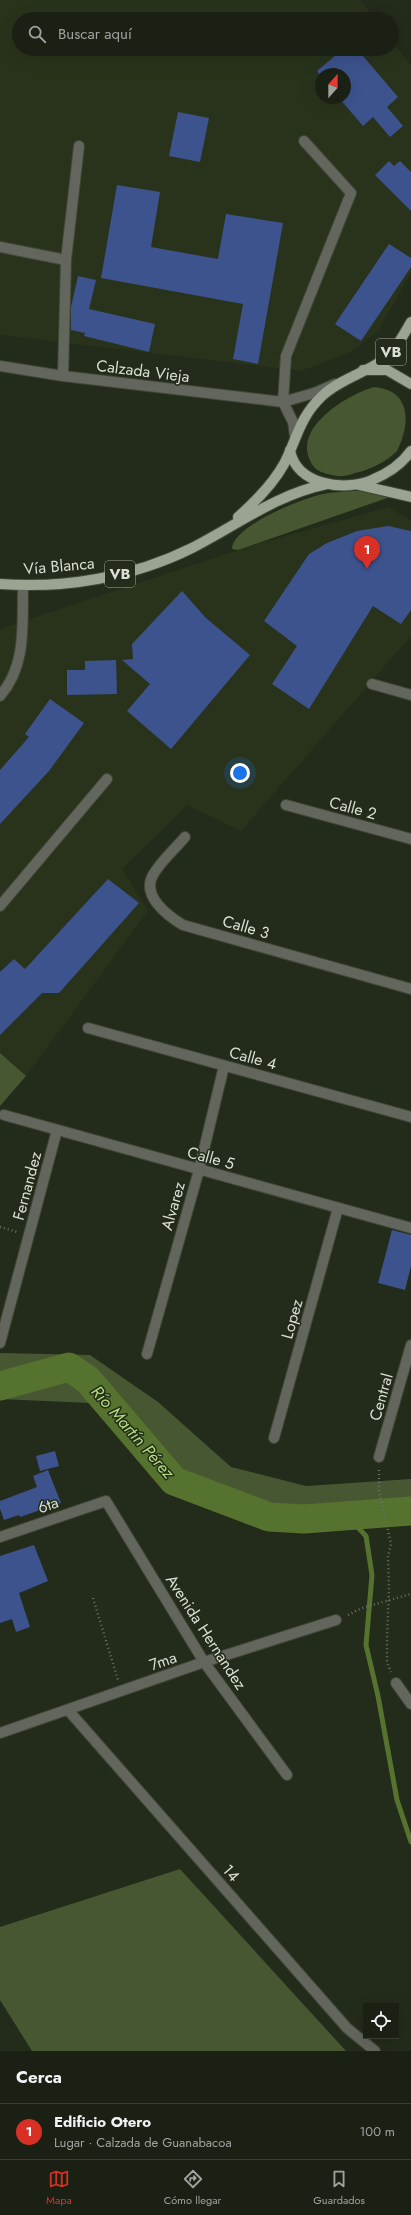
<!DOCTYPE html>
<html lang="es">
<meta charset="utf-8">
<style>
body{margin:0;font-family:Jost,sans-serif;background:#272d22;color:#f1f3f6}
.controls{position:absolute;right:12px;bottom:12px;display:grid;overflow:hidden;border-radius:0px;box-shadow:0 4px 16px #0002}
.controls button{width:36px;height:36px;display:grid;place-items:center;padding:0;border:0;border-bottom:1px solid #383e34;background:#1a2014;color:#f1f3f6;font:20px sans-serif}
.compass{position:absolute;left:315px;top:68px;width:36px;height:36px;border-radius:50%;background:#1a2014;box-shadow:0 4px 16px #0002;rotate:21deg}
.you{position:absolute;left:240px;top:773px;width:14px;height:14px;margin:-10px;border:3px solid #fff;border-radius:50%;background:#1a73e8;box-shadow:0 0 0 6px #1a73e833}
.badge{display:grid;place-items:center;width:26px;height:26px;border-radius:50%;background:#d93025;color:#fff;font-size:13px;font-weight:700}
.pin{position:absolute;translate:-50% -33px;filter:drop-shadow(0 1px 2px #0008)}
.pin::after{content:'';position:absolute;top:21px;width:14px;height:12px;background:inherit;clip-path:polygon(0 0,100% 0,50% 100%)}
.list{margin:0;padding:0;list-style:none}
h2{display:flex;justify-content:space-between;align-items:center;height:52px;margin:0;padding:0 16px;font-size:17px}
h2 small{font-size:13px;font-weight:400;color:#9fa3a0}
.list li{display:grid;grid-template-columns:26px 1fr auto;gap:12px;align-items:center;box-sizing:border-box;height:56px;padding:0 16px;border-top:1px solid #383e34}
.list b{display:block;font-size:15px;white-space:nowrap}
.list p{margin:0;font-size:13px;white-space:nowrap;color:#9fa3a0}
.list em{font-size:13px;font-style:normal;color:#9fa3a0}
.icon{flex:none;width:22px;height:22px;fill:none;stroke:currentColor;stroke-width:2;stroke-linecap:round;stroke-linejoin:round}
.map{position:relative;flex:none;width:411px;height:2051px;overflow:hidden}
.search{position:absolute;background:#1a2014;box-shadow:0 4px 16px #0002;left:12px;right:12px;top:12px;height:44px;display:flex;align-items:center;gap:10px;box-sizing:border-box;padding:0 14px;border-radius:22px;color:#9fa3a0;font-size:15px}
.sheet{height:108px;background:#1a2014}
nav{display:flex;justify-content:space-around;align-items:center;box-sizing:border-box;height:56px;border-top:1px solid #383e34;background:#1a2014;font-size:11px;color:#9fa3a0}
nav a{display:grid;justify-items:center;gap:2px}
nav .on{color:#d93025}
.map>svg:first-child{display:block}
.built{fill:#29331c;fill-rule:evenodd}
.green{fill:#475732}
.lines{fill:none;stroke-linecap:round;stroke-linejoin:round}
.stream{stroke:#56722f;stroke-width:5}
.river{stroke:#56722f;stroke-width:29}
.building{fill:#3d538e}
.minor-casing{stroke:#404838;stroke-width:12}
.major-casing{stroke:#404838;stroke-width:12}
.path{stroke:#697062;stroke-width:2.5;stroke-dasharray:1 3;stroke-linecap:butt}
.minor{stroke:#62665d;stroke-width:10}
.major{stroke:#9ba492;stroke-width:10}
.labels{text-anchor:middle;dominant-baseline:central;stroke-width:3;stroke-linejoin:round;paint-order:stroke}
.shield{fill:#232b1a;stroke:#a2a99c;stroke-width:1}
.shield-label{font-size:15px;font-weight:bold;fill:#d9dfd4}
.street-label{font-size:16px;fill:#d9dfd4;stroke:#232b1a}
.water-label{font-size:17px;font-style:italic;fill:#b4dd7f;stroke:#232b1a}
</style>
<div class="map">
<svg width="411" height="2051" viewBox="0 0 411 2051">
<rect width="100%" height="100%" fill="#232b1a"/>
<path class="built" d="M 0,0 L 360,0 L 375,19 L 19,19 L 19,49 L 392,49 L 392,41 L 411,66 L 411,272 L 379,330 L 351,352 L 301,371 L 0,335 ZM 321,74 L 345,74 L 345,98 L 321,98 Z
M 388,507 L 411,521 L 411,636 L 241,831 L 187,805 L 122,869 L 148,911 L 26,1076 L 0,1106 L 0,629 L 247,547 Z"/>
<path class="green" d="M 374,387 C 411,390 411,423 397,451 C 386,462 370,470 355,473 C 349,475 343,477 337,476 C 322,473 312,471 308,455 C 299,424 349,394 374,387 Z
M 351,491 L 368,491 L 390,497 L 238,550 L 232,549 C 232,526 303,498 323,494 C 332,492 342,492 351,491 Z
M 0,1053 L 26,1076 L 0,1106 Z
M 0,1353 L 90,1355 L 158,1402 L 231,1467 L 306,1486 L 411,1479 L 411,1525 L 308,1528 L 150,1471 L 89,1403 L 0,1399 Z
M 180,1869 L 346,2051 L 32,2051 L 0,2000 L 0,1927 Z"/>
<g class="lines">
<path class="stream" d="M 348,1517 L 366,1536 L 372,1575 L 366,1645 L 378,1696 L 397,1800 L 411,1842"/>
<path class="river" d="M 0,1386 L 69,1367 L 88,1380 L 174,1481 L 269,1517 L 304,1519 L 411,1511"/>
</g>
<path class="building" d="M 343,49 L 357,49 L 398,97 L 387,107 L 403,126 L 390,137 L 373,117 L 363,126 L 339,98 L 345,98 L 345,74 L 321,74 L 321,76 L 317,71 Z
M 178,112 L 209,118 L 200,162 L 169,156 Z
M 389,161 L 394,166 L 400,161 L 411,172 L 411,211 L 375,175 Z
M 117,185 L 160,192 L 151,247 L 218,259 L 226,214 L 283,223 L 258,364 L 233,359 L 243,304 L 101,278 Z
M 389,244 L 411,258 L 411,267 L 361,341 L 335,324 Z
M 78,276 L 96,280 L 89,309 L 155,324 L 149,352 L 84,336 L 85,333 L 71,330 L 71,307 Z
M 388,526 L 411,531 L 411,610 L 401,624 L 373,606 L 309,709 L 272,684 L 297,646 L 264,621 L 309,554 L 327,543 L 357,531 Z
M 182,591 L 206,618 L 250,655 L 171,749 L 127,711 L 150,684 L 122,660 L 133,659 L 132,644 Z
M 116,660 L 117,694 L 67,695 L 67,670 L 85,670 L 85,661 Z
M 50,699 L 84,723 L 49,771 L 0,824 L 0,770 L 29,737 L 25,734 Z
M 108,879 L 139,903 L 59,993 L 42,993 L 0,1035 L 0,972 L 14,959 L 25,969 Z
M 392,1230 L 411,1235 L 411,1266 L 405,1290 L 378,1283 Z
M 55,1451 L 59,1466 L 40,1471 L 36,1456 Z
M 48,1470 L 61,1503 L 20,1517 L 19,1515 L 4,1520 L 0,1509 L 0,1501 L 37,1487 L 33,1476 Z
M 34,1545 L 48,1581 L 19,1593 L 30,1627 L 16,1632 L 12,1619 L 0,1623 L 0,1556 Z"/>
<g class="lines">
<defs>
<path id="minor" d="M 0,247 L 66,260
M 0,366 L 63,376 L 283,402 L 314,393 L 335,384
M 63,376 L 66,260 L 79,146
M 283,402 L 286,356 L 351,193 L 304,141
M 283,402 L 293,422 L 295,436
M 372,684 L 411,695
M 0,696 C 27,665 22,625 23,586
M 286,805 L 411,839
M 185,837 C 175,849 161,861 153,875 C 141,896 168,916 183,925 L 411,989
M 0,906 L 107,779
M 88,1028 L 411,1117
M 4,1115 L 411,1228
M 0,1343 L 57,1130
M 147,1354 L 199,1170 L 224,1066
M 274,1438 L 338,1208
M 379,1457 L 411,1345
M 0,1537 L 106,1501 L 204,1662 L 287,1775
M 396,1683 L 411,1704
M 68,1710 L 347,2028 L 375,2051
M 0,1733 L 204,1662 L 336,1620"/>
<path id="major" d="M 363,370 L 387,370 L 411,384
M 290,450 C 296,485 344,492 372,480 C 387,474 401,465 411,451
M 359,485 L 411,497
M 238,517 C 255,502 273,484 284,464 C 297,439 299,418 322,396 C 341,378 369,372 387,357 C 397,348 404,334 411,322
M 0,584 C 65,589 134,577 192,548 C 237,525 277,494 327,484"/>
</defs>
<use href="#minor" class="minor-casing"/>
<use href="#major" class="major-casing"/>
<path class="path" d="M 0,1227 L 17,1232
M 379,1470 L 379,1491 L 391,1544 L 388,1557 L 389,1588 L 387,1639 L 387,1662 L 391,1672
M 93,1598 L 118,1680
M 348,1615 L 362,1608 L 411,1594"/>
<use href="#minor" class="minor"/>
<use href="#major" class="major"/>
</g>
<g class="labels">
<g class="shield">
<rect x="376" y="339" width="30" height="26" rx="3"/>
<rect x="105" y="561" width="30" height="26" rx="3"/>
</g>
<g class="shield-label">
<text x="391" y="352">VB</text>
<text x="120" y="574">VB</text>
</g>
<g class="street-label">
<text transform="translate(143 371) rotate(7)">Calzada Vieja</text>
<text transform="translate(59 566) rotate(-5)">Vía Blanca</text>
<text transform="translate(353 808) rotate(15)">Calle 2</text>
<text transform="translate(246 927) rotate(16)">Calle 3</text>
<text transform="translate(253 1058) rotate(15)">Calle 4</text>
<text transform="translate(211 1158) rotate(15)">Calle 5</text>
<text transform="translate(27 1186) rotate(-75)">Fernandez</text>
<text transform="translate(173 1206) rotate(-74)">Alvarez</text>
<text transform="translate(292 1319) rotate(-74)">Lopez</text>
<text transform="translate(381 1397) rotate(-74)">Central</text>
<text transform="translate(48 1505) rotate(-19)">6ta</text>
<text transform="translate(206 1632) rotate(57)">Avenida Hernandez</text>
<text transform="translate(163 1661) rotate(-19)">7ma</text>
<text transform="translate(231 1873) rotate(49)">14</text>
</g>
<g class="water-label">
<text transform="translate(133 1432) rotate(49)">Río Martín Pérez</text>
</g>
</g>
</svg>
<div class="controls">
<button><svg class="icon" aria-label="locate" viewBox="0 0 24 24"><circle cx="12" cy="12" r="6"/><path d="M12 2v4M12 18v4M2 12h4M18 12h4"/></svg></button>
</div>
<svg class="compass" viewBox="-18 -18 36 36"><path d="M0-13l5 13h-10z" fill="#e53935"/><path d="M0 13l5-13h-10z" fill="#9fa3a0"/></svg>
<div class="you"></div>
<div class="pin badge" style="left:367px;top:569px">1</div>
<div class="search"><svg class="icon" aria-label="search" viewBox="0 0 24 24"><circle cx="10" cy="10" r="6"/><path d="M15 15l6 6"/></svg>Buscar aquí</div>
</div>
<section class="sheet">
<h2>Cerca<small></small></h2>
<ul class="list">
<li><span class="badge">1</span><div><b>Edificio Otero</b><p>Lugar · Calzada de Guanabacoa</p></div><em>100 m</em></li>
</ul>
</section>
<nav>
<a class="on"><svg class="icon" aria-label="map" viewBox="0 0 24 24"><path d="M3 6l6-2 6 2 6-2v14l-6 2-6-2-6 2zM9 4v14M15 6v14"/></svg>Mapa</a>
<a><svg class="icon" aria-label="directions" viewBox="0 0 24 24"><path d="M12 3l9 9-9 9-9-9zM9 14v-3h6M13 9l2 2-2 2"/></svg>Cómo llegar</a>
<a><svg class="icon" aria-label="saved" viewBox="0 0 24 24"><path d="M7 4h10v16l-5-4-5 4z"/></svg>Guardados</a>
</nav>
